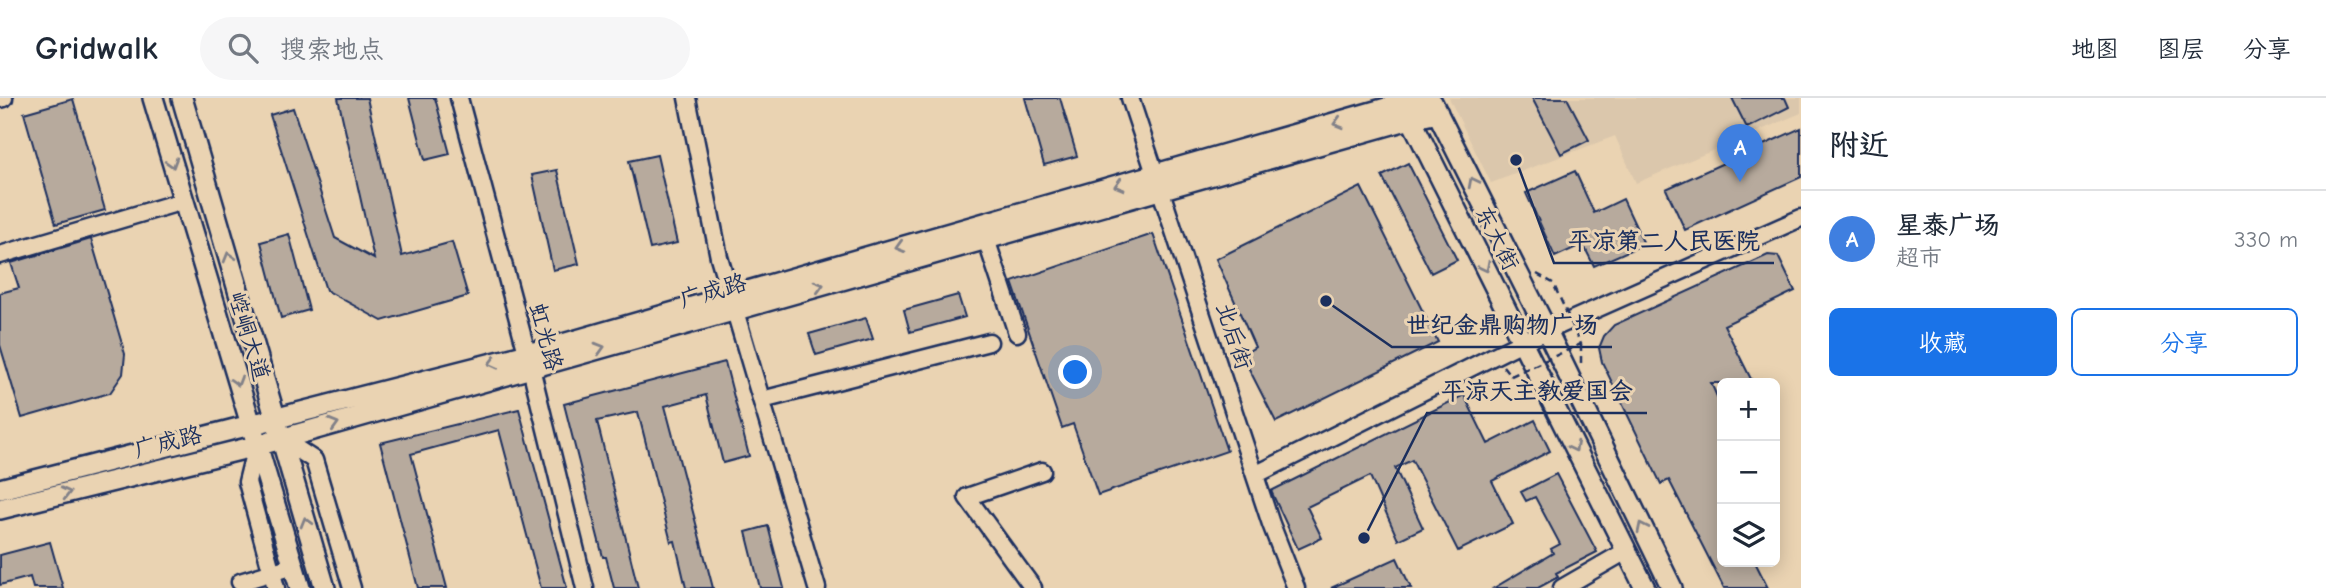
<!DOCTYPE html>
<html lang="zh">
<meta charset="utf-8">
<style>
body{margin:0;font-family:"Comic Neue","LXGW WenKai TC",sans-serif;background:#f6f6f7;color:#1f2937}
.controls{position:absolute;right:21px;bottom:21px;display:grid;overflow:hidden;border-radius:10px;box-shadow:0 4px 18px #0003}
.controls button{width:63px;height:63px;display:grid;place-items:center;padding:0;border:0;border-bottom:2px solid #e0e1e3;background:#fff;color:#1f2937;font:35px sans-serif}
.you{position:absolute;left:1076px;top:275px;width:24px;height:24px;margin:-18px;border:5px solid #fff;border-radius:50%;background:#1a73e8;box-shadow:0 0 0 10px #1a73e833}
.badge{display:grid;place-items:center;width:46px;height:46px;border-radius:50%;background:#1a73e8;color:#fff;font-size:23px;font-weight:700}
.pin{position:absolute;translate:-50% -58px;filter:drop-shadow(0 2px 4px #0008)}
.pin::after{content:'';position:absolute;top:37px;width:24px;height:21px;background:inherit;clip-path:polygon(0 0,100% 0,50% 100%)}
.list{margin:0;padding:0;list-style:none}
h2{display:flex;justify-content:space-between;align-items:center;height:91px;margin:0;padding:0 28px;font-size:30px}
h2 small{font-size:23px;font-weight:400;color:#747a83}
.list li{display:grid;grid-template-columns:46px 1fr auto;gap:21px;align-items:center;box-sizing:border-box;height:98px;padding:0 28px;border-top:2px solid #e0e1e3}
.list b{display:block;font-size:26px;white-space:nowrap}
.list p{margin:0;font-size:23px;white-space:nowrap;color:#747a83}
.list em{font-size:23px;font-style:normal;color:#747a83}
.actions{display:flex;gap:14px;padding:21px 28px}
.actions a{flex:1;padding:16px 0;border:2px solid #1a73e8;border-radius:10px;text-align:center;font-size:24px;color:#1a73e8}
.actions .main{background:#1a73e8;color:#fff}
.icon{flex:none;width:38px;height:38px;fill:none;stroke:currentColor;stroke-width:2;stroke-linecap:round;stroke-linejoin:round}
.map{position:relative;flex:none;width:1801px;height:490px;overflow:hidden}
header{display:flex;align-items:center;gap:42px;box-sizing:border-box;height:98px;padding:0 35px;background:#fff;border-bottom:2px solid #e0e1e3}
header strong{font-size:33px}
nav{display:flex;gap:38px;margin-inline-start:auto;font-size:24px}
.search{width:490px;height:63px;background:#f6f6f7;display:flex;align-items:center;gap:18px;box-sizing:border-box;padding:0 24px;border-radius:38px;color:#747a83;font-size:26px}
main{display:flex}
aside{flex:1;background:#fff}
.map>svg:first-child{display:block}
.built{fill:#dbc7ac}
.building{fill:#b7aa9d;stroke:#1b2f5e;stroke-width:2}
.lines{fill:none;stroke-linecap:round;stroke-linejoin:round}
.minor-casing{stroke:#1b2f5e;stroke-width:21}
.major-casing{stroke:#1b2f5e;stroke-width:24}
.path{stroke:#1b2f5e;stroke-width:2.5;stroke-dasharray:7 5;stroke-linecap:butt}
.minor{stroke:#ead3b2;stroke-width:16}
.major{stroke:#ead3b2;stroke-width:19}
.path-bridge{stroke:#1b2f5e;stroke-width:2.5;stroke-dasharray:7 5;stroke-linecap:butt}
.oneway{stroke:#828188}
.labels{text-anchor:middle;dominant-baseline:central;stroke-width:6;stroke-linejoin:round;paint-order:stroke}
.street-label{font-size:23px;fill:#1b2f5e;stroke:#ead3b2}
.leader{fill:none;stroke:#1b2f5e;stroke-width:2.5}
.callout-dot{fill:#1b2f5e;stroke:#ead3b2;stroke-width:2.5}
.callout-label{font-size:24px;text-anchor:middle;font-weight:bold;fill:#1b2f5e;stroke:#ead3b2;stroke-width:6;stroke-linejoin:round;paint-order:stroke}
</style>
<header>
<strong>Gridwalk</strong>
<div class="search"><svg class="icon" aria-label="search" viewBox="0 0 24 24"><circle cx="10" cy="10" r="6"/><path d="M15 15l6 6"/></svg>搜索地点</div>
<nav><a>地图</a><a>图层</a><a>分享</a></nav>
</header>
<main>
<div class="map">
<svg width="1801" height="490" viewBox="0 0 1801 490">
<rect width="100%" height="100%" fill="#ead3b2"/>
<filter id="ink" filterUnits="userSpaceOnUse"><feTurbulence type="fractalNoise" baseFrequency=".0143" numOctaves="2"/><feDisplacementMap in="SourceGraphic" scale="14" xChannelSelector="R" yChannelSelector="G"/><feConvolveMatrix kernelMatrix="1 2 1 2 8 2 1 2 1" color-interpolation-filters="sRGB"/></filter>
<g filter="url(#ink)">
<path class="built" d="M 1449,0 L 1801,0 L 1801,15 L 1636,85 L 1615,38 L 1491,85 Z"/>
<path class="building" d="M 338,0 L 367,0 L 402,158 L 452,144 L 468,198 L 382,223 L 326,192 L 270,17 L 293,10 L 335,140 L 374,161 Z
M 409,0 L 435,0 L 450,56 L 425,62 Z
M 1025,0 L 1060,0 L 1077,58 L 1044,67 Z
M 1532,0 L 1567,0 L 1589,42 L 1561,56 Z
M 1732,0 L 1785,0 L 1789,9 L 1747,30 Z
M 73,1 L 105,112 L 56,126 L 24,15 Z
M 1801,30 L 1801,79 L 1685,132 L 1666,91 Z
M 657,57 L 677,145 L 650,151 L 629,63 Z
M 1408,65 L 1457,162 L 1431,175 L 1382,78 Z
M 557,72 L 579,166 L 553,172 L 532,77 Z
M 1575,73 L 1594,115 L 1623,101 L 1644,146 L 1594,168 L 1583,146 L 1555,159 L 1526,95 Z
M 1361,89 L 1438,244 L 1276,324 L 1242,257 L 1255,249 L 1216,161 Z
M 289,136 L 309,212 L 281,220 L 261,144 Z
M 1153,136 L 1227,353 L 1098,397 L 1073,326 L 1062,330 L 1012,184 Z
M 91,141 L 125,256 L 123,276 L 110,295 L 22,320 L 0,247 L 0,195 L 19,190 L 11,165 Z
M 1768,157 L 1778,158 L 1795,193 L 1724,227 L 1753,285 L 1711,285 L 1722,310 L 1722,464 L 1755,464 L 1768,490 L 1724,490 L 1669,382 L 1661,386 L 1602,264 L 1599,250 L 1604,238 L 1614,227 Z
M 958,197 L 965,219 L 910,234 L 904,212 Z
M 866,220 L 873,241 L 816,257 L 809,236 Z
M 725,264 L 749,358 L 723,365 L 706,297 L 665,308 L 713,490 L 686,490 L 675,443 L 671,444 L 638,314 L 597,323 L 638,490 L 614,490 L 606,459 L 603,459 L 564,306 Z
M 1464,297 L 1488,346 L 1535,322 L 1550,353 L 1492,383 L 1513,426 L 1458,453 L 1412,362 L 1395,370 L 1423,430 L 1398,442 L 1370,378 L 1307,409 L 1322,440 L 1298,451 L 1271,393 Z
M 519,311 L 567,490 L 541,490 L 499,332 L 411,356 L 447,490 L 418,490 L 380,345 Z
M 1556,376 L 1597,454 L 1556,475 L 1558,479 L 1538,490 L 1494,490 L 1553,455 L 1551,451 L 1560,446 L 1535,399 L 1526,403 L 1521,394 Z
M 768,428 L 784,490 L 760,490 L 746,434 Z
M 50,444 L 63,490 L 33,490 L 30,479 L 0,487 L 0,457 Z
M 1397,460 L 1411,490 L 1331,490 Z"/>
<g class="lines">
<defs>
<path id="minor" d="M 459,0 L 531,270 L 585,490
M 687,0 L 719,159 L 817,490
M 1130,0 L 1271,426 L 1296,490
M 0,1 L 4,0
M 986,141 L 1017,235
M 0,157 L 183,103
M 762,302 L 989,244
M 282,341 L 314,362 L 352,490
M 256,348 L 247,384 L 276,490
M 1255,377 L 1522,244 L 1801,120
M 240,484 L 293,468
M 1033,490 L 967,399 L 1042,373
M 1562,490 L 1626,453"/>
<path id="major" d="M 153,0 L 300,490
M 182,0 L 325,490
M 1432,4 L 1547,233 L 1672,490
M 1406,11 L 1645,490
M 0,391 L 528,256 L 1421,0
M 0,411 L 256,348 L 1410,21 L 1438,15"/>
</defs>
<use href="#minor" class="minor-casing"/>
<use href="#major" class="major-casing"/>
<path class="path" d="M 1537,176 L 1553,185
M 1581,246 L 1581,265
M 1503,268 L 1511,278"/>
<use href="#minor" class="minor"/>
<use href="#major" class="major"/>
<path class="path-bridge" d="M 1511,278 L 1581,246 L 1553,185"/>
</g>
<defs><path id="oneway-chevron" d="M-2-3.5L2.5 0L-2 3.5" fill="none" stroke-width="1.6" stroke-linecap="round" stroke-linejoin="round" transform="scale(1.75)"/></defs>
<g class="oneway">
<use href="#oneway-chevron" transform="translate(1338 25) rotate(164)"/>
<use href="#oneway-chevron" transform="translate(172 65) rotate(73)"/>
<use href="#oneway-chevron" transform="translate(1473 84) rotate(-117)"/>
<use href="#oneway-chevron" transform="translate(1119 87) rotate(164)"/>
<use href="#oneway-chevron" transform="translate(900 149) rotate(164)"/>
<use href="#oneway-chevron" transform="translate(229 159) rotate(-106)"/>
<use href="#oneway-chevron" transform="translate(1485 169) rotate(63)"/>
<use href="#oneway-chevron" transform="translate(819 188) rotate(-16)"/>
<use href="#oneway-chevron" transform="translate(600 250) rotate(-16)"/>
<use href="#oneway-chevron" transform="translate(493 265) rotate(166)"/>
<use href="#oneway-chevron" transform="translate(237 283) rotate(73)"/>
<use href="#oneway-chevron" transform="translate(334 326) rotate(-16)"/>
<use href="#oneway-chevron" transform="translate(1574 349) rotate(63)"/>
<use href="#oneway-chevron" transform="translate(66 395) rotate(-14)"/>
<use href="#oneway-chevron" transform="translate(306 424) rotate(-106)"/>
<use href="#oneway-chevron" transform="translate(1642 429) rotate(-116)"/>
</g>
</g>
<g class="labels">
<g class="street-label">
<text transform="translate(1497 140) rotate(63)">东大街</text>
<text transform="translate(713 193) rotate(-16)">广成路</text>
<text transform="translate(249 238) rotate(73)">崆峒大道</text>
<text transform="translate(1234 238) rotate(72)">北后街</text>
<text transform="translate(546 239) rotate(75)">虹光路</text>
<text transform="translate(168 344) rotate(-14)">广成路</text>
</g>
</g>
<path class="leader" d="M1516 62L1554 165H1774M1326 203L1392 249H1612M1364 440L1427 315H1647"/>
<g class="callout-dot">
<circle cx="1516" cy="62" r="7"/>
<circle cx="1326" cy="203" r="7"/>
<circle cx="1364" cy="440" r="7"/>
</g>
<g class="callout-label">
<text x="1664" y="151">平凉第二人民医院</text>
<text x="1502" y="235">世纪金鼎购物广场</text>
<text x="1537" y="301">平涼天主教爱国会</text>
</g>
</svg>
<div class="controls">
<button>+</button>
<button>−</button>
<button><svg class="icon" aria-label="layers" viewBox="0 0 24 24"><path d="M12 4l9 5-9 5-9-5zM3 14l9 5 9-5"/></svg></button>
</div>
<div class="you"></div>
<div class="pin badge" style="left:1740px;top:84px;background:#3f7fe0">A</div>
</div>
<aside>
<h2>附近<small></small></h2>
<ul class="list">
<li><span class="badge" style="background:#3f7fe0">A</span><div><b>星泰广场</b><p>超市</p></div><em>330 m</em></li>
</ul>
<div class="actions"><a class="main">收藏</a><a>分享</a></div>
</aside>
</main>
